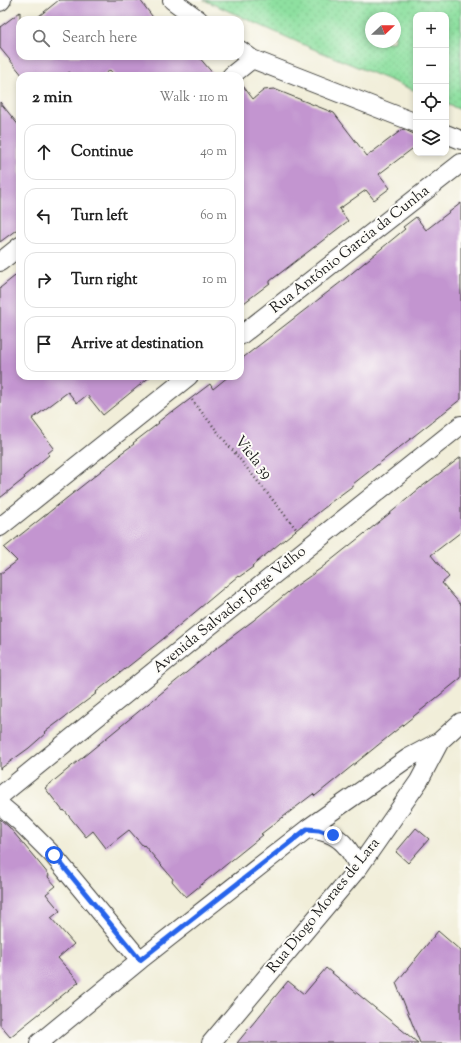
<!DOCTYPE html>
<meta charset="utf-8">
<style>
body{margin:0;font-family:"Sorts Mill Goudy",serif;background:#f6f6f6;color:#222}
.controls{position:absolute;right:12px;top:12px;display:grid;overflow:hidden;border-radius:8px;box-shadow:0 2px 6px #0003}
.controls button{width:36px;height:36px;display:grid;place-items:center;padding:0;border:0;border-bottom:1px solid #e0e0e0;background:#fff;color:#222;font:20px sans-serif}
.compass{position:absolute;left:365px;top:12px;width:36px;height:36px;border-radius:50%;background:#fff;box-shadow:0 2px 6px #0003;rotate:68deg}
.stop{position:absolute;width:12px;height:12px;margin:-9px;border:3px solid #2563eb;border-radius:50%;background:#fff}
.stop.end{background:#2563eb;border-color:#fff;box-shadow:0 1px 4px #0008}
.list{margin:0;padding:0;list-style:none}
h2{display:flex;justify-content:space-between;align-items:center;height:52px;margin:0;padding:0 16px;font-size:17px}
h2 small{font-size:13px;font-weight:400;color:#767676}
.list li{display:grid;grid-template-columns:26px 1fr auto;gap:12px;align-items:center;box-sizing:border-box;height:56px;margin:0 8px 8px;padding:0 8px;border:1px solid #e0e0e0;border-radius:12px}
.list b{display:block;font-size:15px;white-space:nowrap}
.list em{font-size:13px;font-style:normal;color:#767676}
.icon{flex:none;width:22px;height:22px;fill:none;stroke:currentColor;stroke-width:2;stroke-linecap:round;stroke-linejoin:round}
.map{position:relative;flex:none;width:461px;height:1043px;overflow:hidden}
.search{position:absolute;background:#fff;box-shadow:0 2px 6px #0003;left:16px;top:16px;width:228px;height:44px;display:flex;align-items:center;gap:10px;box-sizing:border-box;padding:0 14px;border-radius:12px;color:#767676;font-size:15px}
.panel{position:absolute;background:#fff;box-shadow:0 2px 6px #0003;left:16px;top:72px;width:228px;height:308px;border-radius:12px}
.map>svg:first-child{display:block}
.green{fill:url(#green-dots);stroke:#557e5e;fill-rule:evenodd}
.building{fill:#c395d0}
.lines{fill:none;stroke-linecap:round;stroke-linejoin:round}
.minor-casing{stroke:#3c3c38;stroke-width:20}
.path{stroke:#3c3c38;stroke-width:2.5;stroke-dasharray:1 3;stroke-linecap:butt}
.minor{stroke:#fff;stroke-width:18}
.route{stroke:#2563eb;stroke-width:5}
.labels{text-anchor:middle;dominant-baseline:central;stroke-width:4;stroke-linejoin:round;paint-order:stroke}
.street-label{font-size:15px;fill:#1c1c1c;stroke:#fdfcf7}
</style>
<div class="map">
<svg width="461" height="1043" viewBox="0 0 461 1043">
<defs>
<pattern id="green-dots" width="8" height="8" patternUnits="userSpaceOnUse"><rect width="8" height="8" fill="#8ee0a0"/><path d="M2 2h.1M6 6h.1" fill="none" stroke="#7ac089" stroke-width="1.8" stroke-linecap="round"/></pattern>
</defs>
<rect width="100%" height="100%" fill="#fdfcf7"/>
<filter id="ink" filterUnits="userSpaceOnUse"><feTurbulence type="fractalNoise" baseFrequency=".025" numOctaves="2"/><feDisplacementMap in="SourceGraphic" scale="8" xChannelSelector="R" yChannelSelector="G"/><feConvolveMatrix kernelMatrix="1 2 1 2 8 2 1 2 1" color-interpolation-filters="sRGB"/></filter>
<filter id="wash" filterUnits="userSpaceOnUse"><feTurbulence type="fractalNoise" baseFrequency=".012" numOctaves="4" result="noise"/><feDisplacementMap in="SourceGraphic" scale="16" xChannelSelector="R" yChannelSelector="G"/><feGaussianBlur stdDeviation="0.9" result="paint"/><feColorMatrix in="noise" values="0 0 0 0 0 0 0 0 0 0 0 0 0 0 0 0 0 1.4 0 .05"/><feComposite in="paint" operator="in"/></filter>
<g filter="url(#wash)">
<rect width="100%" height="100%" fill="#f1eed9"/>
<path class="green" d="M 204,0 L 461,0 L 461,110 L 446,104 L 446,15 L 416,15 L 416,91 L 311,48 ZM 371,18 L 395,18 L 395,42 L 371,42 Z"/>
<g id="blocks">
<path class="building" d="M 59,0 L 140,0 L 155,20 L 34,20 Z
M 20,12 L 20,56 L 198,56 L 215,76 L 115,76 L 110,70 L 103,76 L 74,76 L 69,72 L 65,76 L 23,76 L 0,48 L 0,27 Z
M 240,82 L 253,99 L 264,90 L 274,89 L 334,113 L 367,156 L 403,129 L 416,135 L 416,146 L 379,174 L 390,188 L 374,200 L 366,190 L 339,209 L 348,221 L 270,281 L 270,283 L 240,306 Z
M 0,102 L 20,127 L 20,227 L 0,242 Z
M 461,203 L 461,399 L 353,484 L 354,485 L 327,505 L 328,505 L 301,526 L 252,566 L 253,567 L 239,577 L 238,576 L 163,639 L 96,692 L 97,693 L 45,732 L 46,733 L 29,748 L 0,769 L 0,574 L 17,561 L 4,548 L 121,455 L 120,454 L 134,444 L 133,443 L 159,423 L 158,422 L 172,411 L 173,412 L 210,384 L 213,389 L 229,376 L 240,376 L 240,360 L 341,282 L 405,229 L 403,227 L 416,217 L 426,230 Z
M 20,272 L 20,376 L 151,376 L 103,415 L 87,395 L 77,403 L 68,392 L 32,419 L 54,448 L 48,453 L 49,455 L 24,476 L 25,478 L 0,498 L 0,288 Z
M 461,457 L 461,532 L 431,555 L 449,577 L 442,583 L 461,605 L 461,678 L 315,796 L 313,794 L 261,834 L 263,835 L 186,897 L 172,881 L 173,879 L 144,845 L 143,846 L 129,830 L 106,848 L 93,831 L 86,837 L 64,810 L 63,811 L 45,788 L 214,650 L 254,620 L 293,588 L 320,569 L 394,510 L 420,488 Z
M 0,819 L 9,827 L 35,858 L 49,875 L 48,877 L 56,886 L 46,894 L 60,911 L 51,918 L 74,944 L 58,958 L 79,982 L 10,1037 L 0,1025 Z
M 416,828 L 429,839 L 408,863 L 396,852 Z
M 438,931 L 461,951 L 461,1043 L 420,1043 L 396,983 Z
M 326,968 L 353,990 L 418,1043 L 237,1043 L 288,981 L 304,994 Z"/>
</g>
</g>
<g filter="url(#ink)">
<use href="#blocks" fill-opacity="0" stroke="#3c3c38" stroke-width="1"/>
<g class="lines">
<defs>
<path id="minor" d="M 172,0 L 199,20
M 0,2 L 2,0
M 240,50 L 252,59 L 416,123
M 231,76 L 252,59
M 446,134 L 461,140
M 0,262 L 20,246
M 240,336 L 461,163
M 0,527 L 189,376
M 0,796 L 206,629 L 461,425
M 0,805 L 19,821 L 53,855 L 140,960
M 307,829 C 320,830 334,833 344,844 C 350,850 355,860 359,867
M 39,1043 L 140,960 L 307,829 L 408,758 L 440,741 L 461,722
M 211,1043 L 359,867 L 419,781 L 440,741"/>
</defs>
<use href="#minor" class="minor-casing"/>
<path class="path" d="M 192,400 L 297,530"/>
<use href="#minor" class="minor"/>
</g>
</g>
<g class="lines" filter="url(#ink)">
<path class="route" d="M 54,855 L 140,960 L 307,829 L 319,830 L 333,835"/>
</g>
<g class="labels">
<g class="street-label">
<text transform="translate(350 250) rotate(-38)">Rua Antônio Garcia da Cunha</text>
<text transform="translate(253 458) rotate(51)">Viela 39</text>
<text transform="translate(230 610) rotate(-39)">Avenida Salvador Jorge Velho</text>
<text transform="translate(324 906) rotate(-51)">Rua Diogo Moraes de Lara</text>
</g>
</g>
</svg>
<div class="controls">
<button>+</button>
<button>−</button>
<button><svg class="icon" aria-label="locate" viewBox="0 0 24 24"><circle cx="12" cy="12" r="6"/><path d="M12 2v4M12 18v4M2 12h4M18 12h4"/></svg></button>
<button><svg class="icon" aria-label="layers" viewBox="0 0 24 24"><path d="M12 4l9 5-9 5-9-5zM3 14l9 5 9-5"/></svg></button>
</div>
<svg class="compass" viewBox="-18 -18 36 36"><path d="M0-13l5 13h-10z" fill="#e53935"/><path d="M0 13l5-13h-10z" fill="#767676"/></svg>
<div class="stop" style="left:54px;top:855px"></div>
<div class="stop end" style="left:333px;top:835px"></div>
<div class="search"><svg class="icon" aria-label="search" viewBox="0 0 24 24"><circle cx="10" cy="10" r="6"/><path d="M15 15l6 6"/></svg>Search here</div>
<section class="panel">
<h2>2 min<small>Walk · 110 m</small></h2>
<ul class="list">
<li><svg class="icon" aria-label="ahead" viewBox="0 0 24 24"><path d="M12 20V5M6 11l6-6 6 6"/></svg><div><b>Continue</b></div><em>40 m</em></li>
<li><svg class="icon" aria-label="left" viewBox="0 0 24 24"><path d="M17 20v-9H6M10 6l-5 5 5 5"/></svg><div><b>Turn left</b></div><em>60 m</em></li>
<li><svg class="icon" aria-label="right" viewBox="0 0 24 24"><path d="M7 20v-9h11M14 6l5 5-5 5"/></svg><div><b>Turn right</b></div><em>10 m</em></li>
<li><svg class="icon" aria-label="arrive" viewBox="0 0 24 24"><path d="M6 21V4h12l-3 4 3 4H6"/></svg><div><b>Arrive at destination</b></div></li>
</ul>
</section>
</div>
